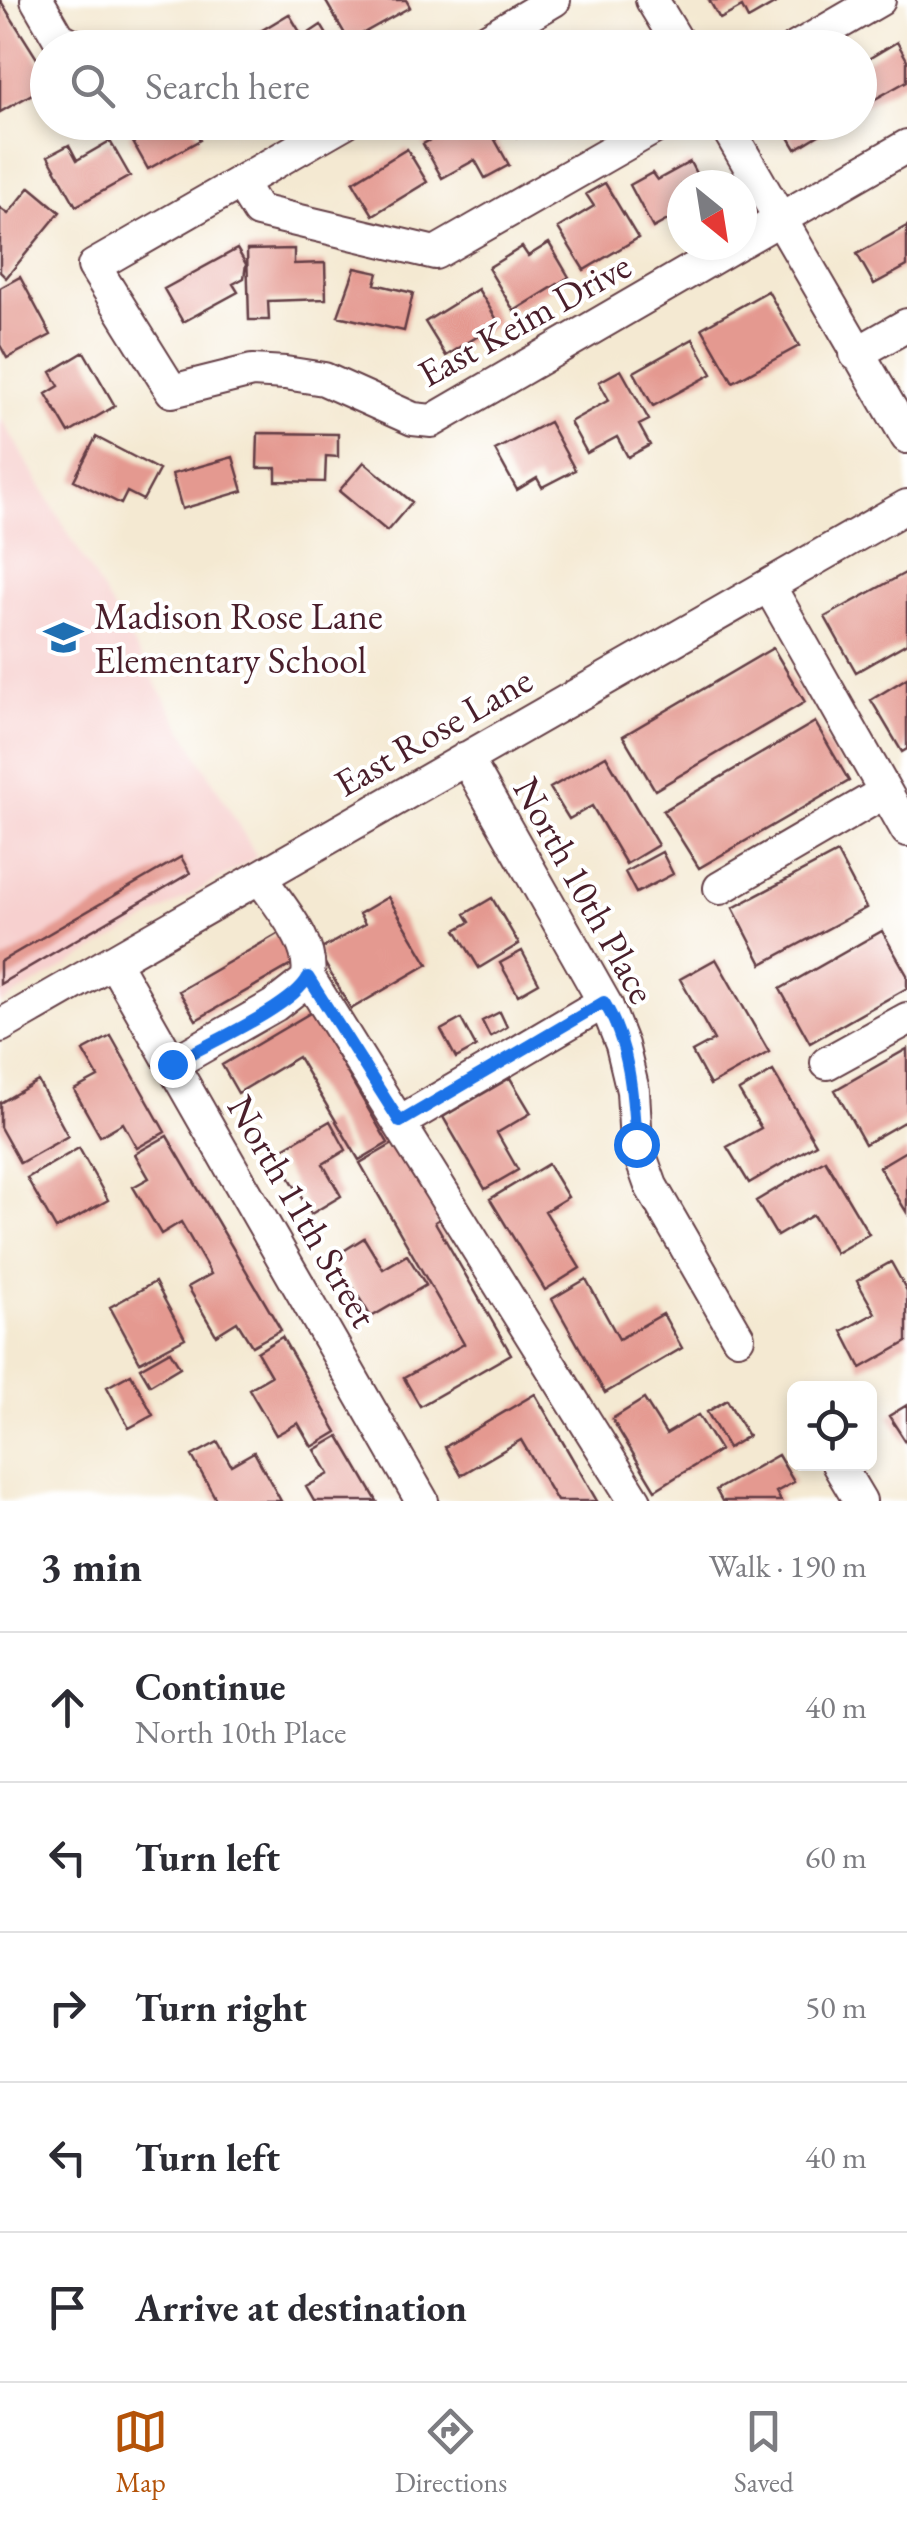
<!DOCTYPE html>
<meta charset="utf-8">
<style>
body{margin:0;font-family:"EB Garamond",serif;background:#f2f2f3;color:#2b2b33}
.controls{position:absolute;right:30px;bottom:30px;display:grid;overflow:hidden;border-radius:15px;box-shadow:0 5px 15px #0003}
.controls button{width:90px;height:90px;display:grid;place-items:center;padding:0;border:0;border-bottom:2px solid #e1e1e2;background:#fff;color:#2b2b33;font:50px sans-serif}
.compass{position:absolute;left:667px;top:170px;width:90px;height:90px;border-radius:50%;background:#fff;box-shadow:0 5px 15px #0003;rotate:150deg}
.stop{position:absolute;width:30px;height:30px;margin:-22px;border:8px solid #1a73e8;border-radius:50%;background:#fff}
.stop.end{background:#1a73e8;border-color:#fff;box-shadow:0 2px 10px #0008}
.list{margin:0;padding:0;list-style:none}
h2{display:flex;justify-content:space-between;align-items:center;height:130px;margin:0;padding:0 40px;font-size:42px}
h2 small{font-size:32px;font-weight:400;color:#7c7c81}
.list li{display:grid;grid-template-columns:65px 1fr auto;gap:30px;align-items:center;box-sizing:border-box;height:150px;padding:0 40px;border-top:2px solid #e1e1e2}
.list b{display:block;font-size:38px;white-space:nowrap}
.list p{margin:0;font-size:32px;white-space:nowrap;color:#7c7c81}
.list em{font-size:32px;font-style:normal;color:#7c7c81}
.icon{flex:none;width:55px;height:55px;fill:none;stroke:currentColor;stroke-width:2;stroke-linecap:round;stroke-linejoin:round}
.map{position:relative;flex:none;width:907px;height:1501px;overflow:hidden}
.search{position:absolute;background:#fff;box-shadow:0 5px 15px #0003;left:30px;right:30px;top:30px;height:110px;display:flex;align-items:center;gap:25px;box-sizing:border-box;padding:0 35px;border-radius:55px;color:#7c7c81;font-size:38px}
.sheet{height:880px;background:#fff}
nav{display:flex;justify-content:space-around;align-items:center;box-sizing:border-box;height:140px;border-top:2px solid #e1e1e2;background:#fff;font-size:28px;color:#7c7c81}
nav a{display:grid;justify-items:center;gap:5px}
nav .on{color:#b45309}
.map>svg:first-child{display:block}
.built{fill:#f7d0cf}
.building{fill:#e49990}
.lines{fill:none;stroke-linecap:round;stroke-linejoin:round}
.minor-casing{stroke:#643d44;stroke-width:36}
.minor{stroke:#fff;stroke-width:32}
.route{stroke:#1a73e8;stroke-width:12}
.labels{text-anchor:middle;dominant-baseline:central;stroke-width:8;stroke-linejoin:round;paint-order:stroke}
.street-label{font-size:38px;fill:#4a1f2b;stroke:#fff}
.poi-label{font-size:38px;fill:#4a1f2b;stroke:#fff;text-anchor:start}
</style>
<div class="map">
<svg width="907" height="1501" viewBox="0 0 907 1501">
<rect width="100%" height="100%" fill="#fff"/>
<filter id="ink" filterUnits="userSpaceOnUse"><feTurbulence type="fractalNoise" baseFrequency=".01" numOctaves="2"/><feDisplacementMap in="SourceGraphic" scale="20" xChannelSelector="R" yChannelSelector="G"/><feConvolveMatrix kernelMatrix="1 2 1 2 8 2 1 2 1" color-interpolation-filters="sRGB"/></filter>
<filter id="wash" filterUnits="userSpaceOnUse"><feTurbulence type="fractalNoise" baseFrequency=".0048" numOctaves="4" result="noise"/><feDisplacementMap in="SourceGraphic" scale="40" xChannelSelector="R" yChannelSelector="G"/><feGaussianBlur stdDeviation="2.25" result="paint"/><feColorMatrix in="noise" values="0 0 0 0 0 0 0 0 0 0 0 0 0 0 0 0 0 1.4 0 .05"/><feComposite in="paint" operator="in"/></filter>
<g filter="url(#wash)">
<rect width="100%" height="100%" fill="#f4e9d2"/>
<path class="built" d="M 0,416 L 257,857 L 0,1004 Z"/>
<g id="blocks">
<path class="building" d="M 0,0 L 48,76 L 48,85 L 0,112 Z
M 325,0 L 406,0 L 410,7 L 349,41 Z
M 709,0 L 781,0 L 748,19 L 742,7 L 720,19 Z
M 289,14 L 303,37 L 321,25 L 335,48 L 262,48 L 254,35 Z
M 618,33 L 626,48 L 591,48 Z
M 897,42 L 907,60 L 907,81 L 861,107 L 860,64 Z
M 151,122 L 191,122 L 200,140 L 148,169 L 129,135 Z
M 462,122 L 485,122 L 509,165 L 485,178 L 475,160 L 442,178 L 423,144 Z
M 508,122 L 541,122 L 517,137 Z
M 780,122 L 840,122 L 796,149 Z
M 110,141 L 130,176 L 76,206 L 48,156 L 69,145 L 77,160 Z
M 407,149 L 427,182 L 373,215 L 353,182 Z
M 690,162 L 702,185 L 682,185 L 682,212 L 653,228 L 630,185 L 652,173 L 657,180 Z
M 605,183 L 638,238 L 584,270 L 558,228 L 594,206 L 586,194 Z
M 30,187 L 60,212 L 6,278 L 0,272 L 0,208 L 8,214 Z
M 907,226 L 907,266 L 874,284 L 857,254 Z
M 549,243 L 569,277 L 514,311 L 488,268 L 522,247 L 528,256 Z
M 237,249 L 246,264 L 244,278 L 233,284 L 238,292 L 183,322 L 164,289 Z
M 294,249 L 294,264 L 325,263 L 326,299 L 268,301 L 269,320 L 249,320 L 247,250 Z
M 355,268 L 378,273 L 375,284 L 413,293 L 404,331 L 338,316 Z
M 20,277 L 51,335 L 7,358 L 0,345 L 0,288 Z
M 478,289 L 499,323 L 446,356 L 425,322 Z
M 768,291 L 799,346 L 733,382 L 702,328 Z
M 693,339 L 712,374 L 653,406 L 634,372 Z
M 84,352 L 115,406 L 69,433 L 46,394 L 59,386 L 51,372 Z
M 621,370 L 649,420 L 639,425 L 650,445 L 628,457 L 617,437 L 587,453 L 570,422 L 609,400 L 599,382 Z
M 549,422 L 575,470 L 542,487 L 537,478 L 517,490 L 495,450 Z
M 258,433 L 338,434 L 338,457 L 326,456 L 325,482 L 276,481 L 276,468 L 257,468 Z
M 96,437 L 159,470 L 143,500 L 127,492 L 121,504 L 74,480 Z
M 233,457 L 243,491 L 182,509 L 172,474 Z
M 364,462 L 412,502 L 387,531 L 339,491 Z
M 907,572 L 907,643 L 856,672 L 825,617 Z
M 773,648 L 805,702 L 655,790 L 623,736 Z
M 907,678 L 907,749 L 902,752 L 871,700 Z
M 815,722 L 849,781 L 699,868 L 663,811 Z
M 606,756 L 658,845 L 626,864 L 592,806 L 569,819 L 550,788 Z
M 662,852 L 673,874 L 636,893 L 625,872 Z
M 837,853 L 866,908 L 762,964 L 733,908 Z
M 181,857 L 190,873 L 0,984 L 0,962 Z
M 388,897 L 428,964 L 351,1009 L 318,951 L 365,924 L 359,914 Z
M 492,898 L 519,944 L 479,968 L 456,930 L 470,922 L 465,914 Z
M 882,931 L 907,975 L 907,988 L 810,1043 L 780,989 Z
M 281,932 L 298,961 L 196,1020 L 179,991 Z
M 522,951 L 539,983 L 518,995 L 500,963 Z
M 716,959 L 769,1052 L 710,1085 L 692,1052 L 714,1040 L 680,979 Z
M 312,1012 L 388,1143 L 359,1160 L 298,1057 L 238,1093 L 222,1065 Z
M 500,1012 L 507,1027 L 490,1037 L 482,1021 Z
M 461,1019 L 476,1047 L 456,1058 L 441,1030 Z
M 111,1036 L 165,1132 L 137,1148 L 123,1123 L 100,1136 L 74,1090 L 98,1077 L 83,1051 Z
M 907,1049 L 907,1120 L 865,1144 L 835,1090 Z
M 773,1071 L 816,1144 L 749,1183 L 727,1147 L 761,1128 L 739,1091 Z
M 510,1078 L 531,1113 L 497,1133 L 518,1170 L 485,1189 L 443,1117 Z
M 38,1081 L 68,1136 L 20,1163 L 0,1127 L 0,1103 Z
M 330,1121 L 346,1150 L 323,1164 L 341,1196 L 311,1214 L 275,1153 Z
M 167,1136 L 281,1330 L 252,1346 L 237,1322 L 216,1335 L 188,1287 L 211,1274 L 181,1222 L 161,1234 L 133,1187 L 149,1178 L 135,1154 Z
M 400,1140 L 444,1216 L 435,1222 L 511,1354 L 420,1406 L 404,1378 L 464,1344 L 360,1163 Z
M 79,1148 L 108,1200 L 56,1229 L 27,1178 Z
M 906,1151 L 907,1154 L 907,1213 L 879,1167 Z
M 825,1160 L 869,1234 L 836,1253 L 813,1215 L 777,1236 L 756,1201 Z
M 548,1164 L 568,1197 L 545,1211 L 580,1268 L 545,1290 L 490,1199 Z
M 364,1238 L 383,1269 L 407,1255 L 426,1285 L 371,1317 L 334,1257 Z
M 891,1262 L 907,1291 L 907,1342 L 861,1368 L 842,1331 L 875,1313 L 857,1281 Z
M 586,1279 L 619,1339 L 663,1314 L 682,1348 L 605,1393 L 552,1299 Z
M 155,1282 L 185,1338 L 140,1362 L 110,1307 Z
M 282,1337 L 337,1432 L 312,1447 L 298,1423 L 276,1435 L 249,1389 L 271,1376 L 257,1352 Z
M 170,1351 L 180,1367 L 150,1385 L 140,1368 Z
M 131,1374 L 153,1415 L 129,1428 L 107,1387 Z
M 535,1394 L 597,1501 L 557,1501 L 521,1440 L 461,1475 L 445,1447 Z
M 644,1399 L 666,1434 L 698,1415 L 720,1450 L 655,1490 L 612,1419 Z
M 727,1400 L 748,1436 L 728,1448 L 707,1412 Z
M 907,1405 L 907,1444 L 889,1416 Z
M 339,1436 L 377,1501 L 314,1501 L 306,1487 L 329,1474 L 315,1450 Z
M 218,1442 L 231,1465 L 254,1452 L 281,1501 L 217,1501 L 192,1456 Z
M 778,1455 L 794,1482 L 776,1492 L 781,1501 L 722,1501 L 716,1490 Z"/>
</g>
</g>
<g filter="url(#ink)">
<use href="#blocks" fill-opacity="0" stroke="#643d44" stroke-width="2.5"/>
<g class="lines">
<defs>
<path id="minor" d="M 37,0 L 59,38 L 78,48
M 652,0 L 681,48
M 473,48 L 554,0
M 796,48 L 879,0
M 345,122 L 94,266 L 172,391 L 252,371 L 285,373 L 324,379 L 413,419 L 432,421 L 735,245
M 724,122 L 907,437
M 241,184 L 258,211 L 435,253 L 664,122
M 742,241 L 907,146
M 856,354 L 907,325
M 769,586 L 907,830
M 466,758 L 607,1007 L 622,1045 L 633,1091 L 636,1144 L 651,1186 L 738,1337
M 720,888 L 883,793
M 113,961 L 422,1501
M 308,977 L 635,1501
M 0,1026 L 907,506
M 827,1063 L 907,1019
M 172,1064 L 275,1005 L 307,980 C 317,945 277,904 260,877
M 400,1122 L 604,1002
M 838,1464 L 860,1501"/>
</defs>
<use href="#minor" class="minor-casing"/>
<use href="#minor" class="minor"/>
</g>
</g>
<g class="lines" filter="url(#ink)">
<path class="route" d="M 172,1064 C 204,1045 292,1008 308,977 L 400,1122 L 604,1002 C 630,1045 633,1096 636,1144"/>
</g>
<defs>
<symbol id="school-bare" viewBox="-9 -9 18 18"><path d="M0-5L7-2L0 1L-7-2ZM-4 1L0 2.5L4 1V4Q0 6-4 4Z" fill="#1f6fb2" stroke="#fff" stroke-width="2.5" paint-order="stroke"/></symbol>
</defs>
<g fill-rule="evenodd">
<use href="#school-bare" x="36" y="610" width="55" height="55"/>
</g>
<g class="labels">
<g class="street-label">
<text transform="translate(524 319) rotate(-29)">East Keim Drive</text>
<text transform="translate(433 731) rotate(-30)">East Rose Lane</text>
<text transform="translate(585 890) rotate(61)">North 10th Place</text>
<text transform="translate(303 1211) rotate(60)">North 11th Street</text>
</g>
<g class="poi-label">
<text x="94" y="615">Madison Rose Lane<tspan x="94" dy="44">Elementary School</tspan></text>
</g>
</g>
</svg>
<div class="controls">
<button><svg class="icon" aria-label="locate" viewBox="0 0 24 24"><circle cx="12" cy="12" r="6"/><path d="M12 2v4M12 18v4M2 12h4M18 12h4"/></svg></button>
</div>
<svg class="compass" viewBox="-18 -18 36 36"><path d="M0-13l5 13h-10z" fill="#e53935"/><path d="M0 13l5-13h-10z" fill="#7c7c81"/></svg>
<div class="stop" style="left:636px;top:1144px"></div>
<div class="stop end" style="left:172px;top:1064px"></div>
<div class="search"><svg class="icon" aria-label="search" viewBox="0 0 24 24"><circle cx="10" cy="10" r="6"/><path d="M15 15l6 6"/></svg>Search here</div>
</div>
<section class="sheet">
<h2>3 min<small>Walk · 190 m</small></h2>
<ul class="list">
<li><svg class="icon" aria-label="ahead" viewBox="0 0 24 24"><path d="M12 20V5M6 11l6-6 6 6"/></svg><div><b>Continue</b><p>North 10th Place</p></div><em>40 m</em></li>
<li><svg class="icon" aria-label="left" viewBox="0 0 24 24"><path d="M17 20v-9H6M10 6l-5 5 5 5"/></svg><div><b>Turn left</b></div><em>60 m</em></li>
<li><svg class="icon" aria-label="right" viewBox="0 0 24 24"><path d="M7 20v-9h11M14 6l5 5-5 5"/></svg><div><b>Turn right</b></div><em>50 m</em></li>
<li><svg class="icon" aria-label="left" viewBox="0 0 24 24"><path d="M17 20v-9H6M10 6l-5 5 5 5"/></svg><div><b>Turn left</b></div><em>40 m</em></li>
<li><svg class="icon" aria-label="arrive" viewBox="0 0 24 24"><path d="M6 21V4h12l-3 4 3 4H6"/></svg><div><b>Arrive at destination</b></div></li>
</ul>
</section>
<nav>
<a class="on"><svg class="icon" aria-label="map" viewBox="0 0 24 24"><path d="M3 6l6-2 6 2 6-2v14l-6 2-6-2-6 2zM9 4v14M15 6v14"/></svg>Map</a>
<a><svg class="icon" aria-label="directions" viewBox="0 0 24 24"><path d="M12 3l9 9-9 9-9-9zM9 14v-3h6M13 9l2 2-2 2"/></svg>Directions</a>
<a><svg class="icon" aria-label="saved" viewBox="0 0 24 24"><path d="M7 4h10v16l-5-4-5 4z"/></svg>Saved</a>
</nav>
